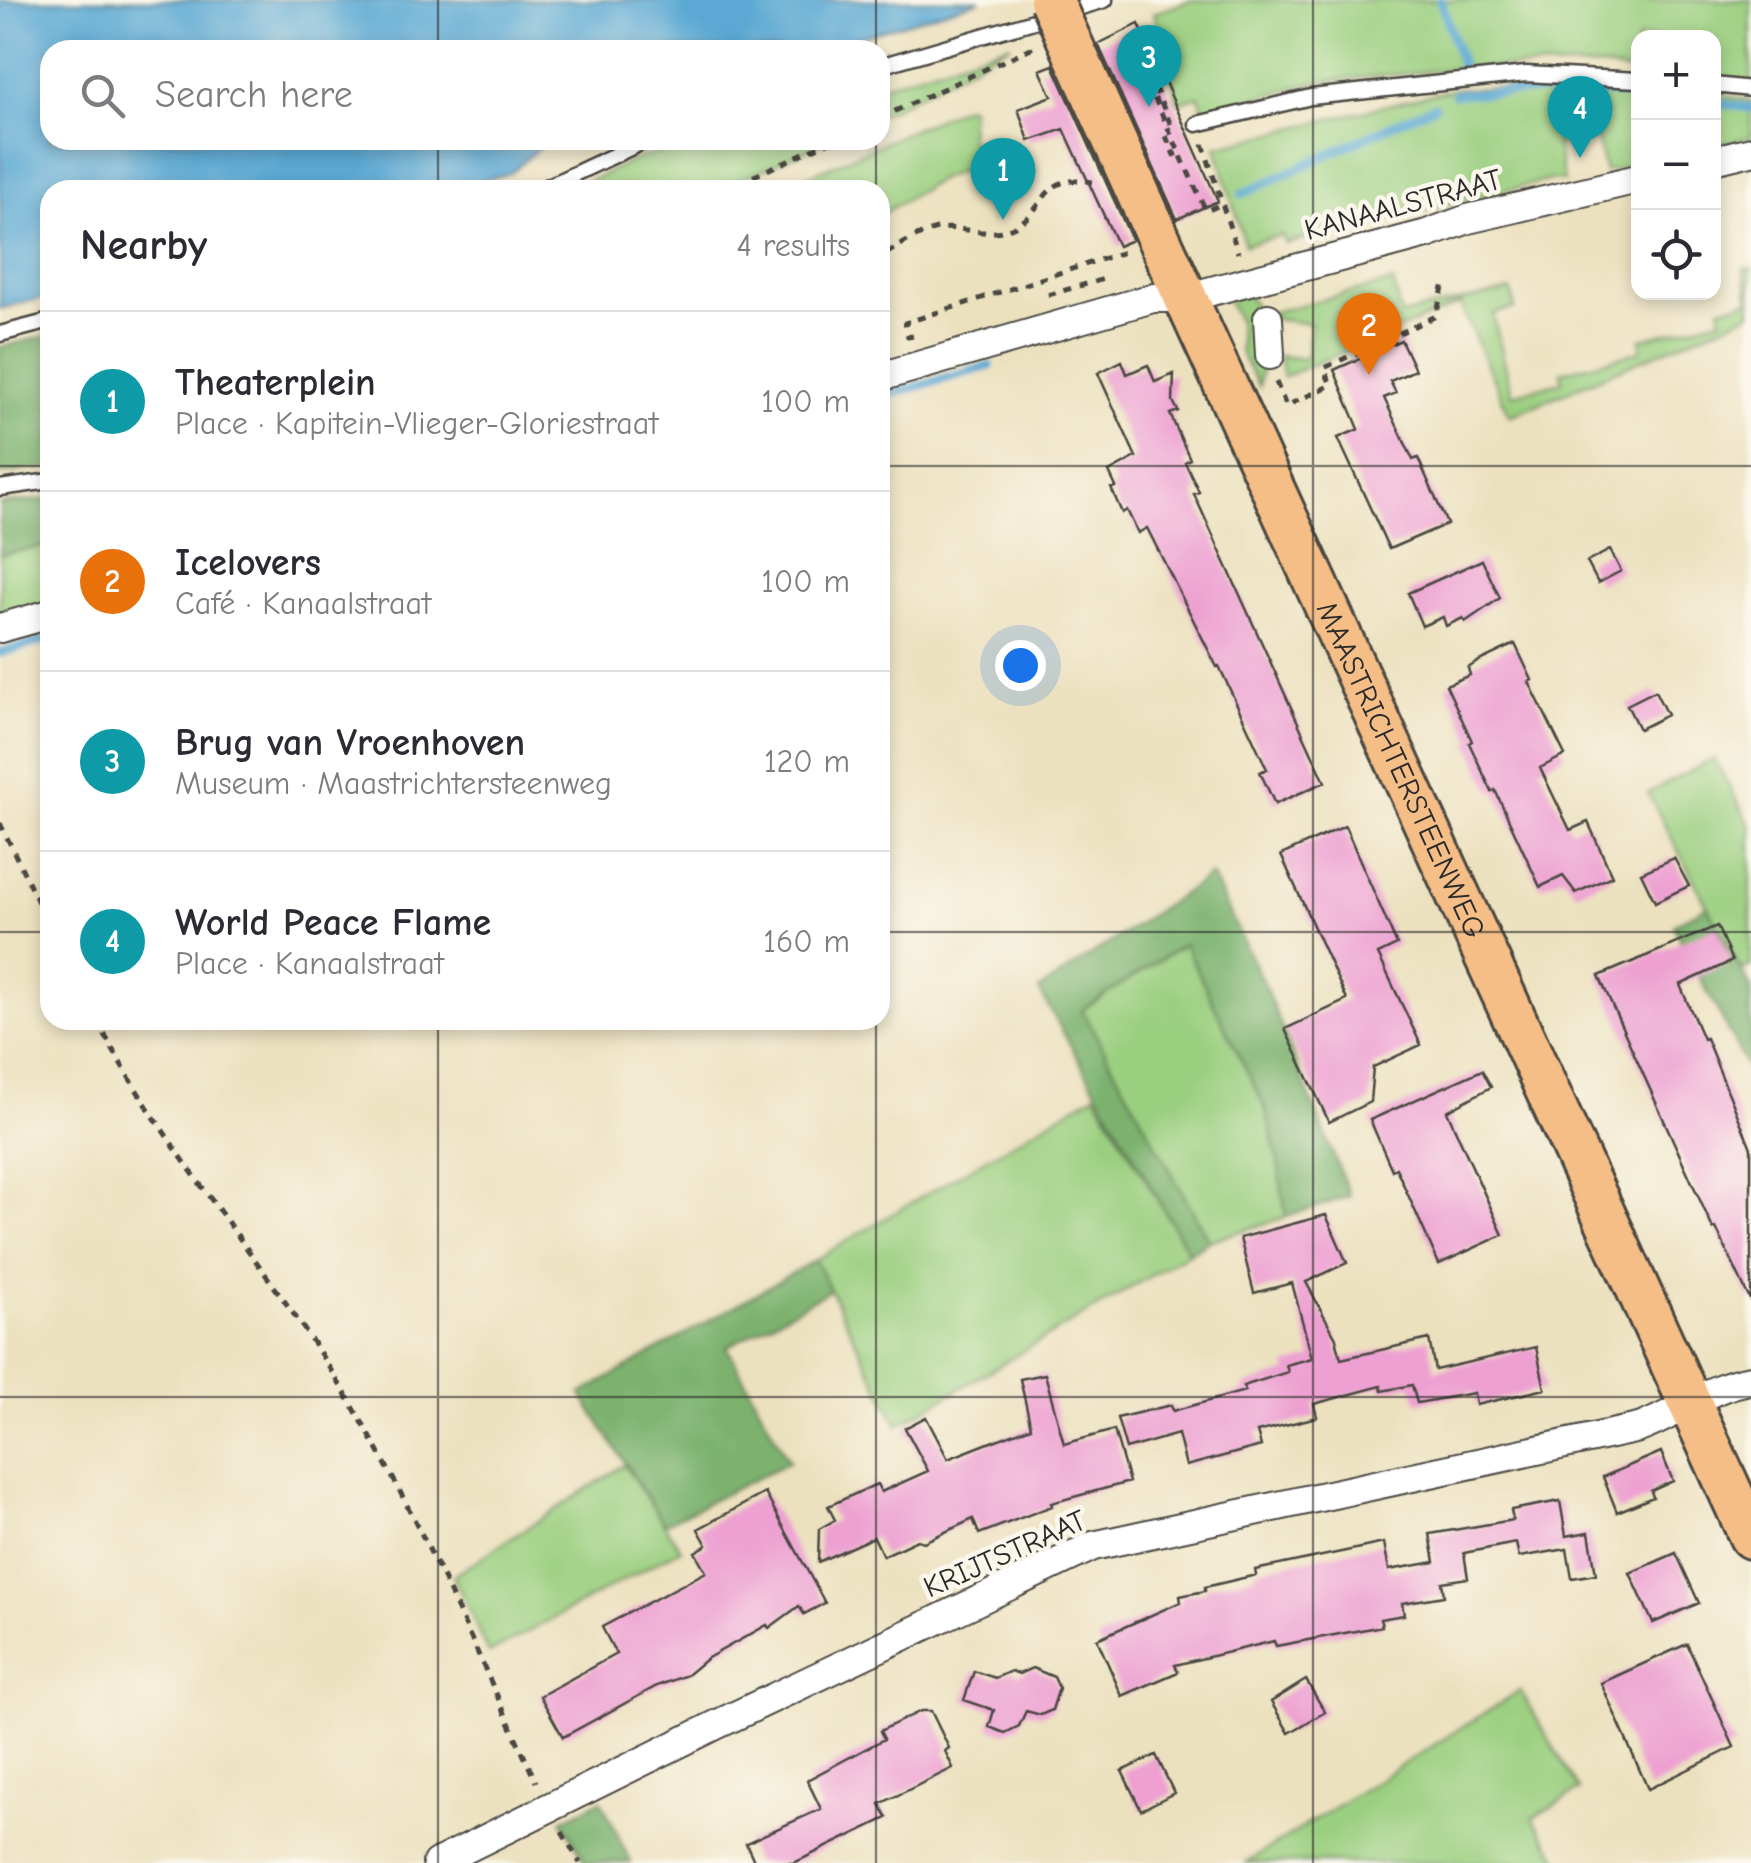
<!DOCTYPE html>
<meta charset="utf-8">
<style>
body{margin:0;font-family:"Comic Neue",sans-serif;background:#f2f2f3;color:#2b2b33}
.controls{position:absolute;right:30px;top:30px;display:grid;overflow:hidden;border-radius:20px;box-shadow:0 5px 15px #0003}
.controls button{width:90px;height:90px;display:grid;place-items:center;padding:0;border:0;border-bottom:2px solid #e1e1e2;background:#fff;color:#2b2b33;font:50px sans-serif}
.you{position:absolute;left:1020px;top:665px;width:35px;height:35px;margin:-25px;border:8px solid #fff;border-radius:50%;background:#1a73e8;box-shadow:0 0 0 15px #1a73e833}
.badge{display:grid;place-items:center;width:65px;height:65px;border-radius:50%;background:#1a73e8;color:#fff;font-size:32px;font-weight:700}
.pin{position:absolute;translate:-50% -82px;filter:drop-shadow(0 2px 5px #0008)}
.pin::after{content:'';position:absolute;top:52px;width:35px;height:30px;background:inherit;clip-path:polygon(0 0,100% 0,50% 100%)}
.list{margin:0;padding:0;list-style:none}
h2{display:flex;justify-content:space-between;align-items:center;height:130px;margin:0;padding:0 40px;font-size:42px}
h2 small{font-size:32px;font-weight:400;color:#7c7c81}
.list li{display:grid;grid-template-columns:65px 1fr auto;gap:30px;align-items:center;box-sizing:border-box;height:180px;padding:0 40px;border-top:2px solid #e1e1e2}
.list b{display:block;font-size:38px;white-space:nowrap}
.list p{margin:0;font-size:32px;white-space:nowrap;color:#7c7c81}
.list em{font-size:32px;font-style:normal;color:#7c7c81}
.icon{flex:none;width:55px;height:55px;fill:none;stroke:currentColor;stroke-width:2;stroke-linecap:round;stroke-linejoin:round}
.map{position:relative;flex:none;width:1751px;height:1863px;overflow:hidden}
.search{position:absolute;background:#fff;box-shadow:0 5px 15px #0003;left:40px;top:40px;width:850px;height:110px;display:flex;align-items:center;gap:25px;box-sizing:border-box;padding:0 35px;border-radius:30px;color:#7c7c81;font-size:38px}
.panel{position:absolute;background:#fff;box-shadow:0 5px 15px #0003;left:40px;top:180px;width:850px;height:850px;border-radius:30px}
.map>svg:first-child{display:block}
.green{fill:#9bcf80;stroke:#637d56;stroke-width:2.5}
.forest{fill:#7cb26e;stroke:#546e4c;stroke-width:2.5}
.water{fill:#5aa8d3;stroke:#426a7f;stroke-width:2.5}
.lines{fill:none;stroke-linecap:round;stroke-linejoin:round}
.stream{stroke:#5aa8d3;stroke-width:9}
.building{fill:#eda0d1}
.lane-casing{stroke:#484641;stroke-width:19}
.street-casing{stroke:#484641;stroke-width:32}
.primary-casing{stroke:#484641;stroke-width:48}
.path{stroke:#484641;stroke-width:5;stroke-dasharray:8 8;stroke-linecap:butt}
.lane{stroke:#fff;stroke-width:14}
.street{stroke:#fff;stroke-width:28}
.primary{stroke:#f6be87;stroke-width:42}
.primary-bridge-casing{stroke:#484641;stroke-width:48;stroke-linecap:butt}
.primary-bridge{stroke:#f6be87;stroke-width:42}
.grid{fill:none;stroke:#2b2b2b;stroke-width:2.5;stroke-opacity:0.55}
.labels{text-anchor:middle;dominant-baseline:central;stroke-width:9;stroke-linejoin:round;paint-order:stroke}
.street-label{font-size:30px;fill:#2b2b2b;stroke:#fbf7ec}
</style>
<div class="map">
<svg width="1751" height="1863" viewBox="0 0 1751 1863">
<rect width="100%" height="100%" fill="#fbf7ec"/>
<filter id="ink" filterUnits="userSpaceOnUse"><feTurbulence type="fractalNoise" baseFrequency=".01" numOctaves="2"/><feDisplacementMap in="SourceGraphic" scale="20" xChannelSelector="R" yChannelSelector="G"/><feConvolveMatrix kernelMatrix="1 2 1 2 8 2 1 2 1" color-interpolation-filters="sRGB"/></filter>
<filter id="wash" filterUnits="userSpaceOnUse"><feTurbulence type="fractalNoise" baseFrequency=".0048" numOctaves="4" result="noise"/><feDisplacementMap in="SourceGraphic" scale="40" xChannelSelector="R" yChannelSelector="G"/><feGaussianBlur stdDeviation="2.25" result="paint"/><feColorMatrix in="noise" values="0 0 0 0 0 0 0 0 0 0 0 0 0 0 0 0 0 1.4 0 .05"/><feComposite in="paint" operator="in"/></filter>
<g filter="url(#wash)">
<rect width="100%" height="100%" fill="#ece1bf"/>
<path class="green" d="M 1192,0 L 1751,0 L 1751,91 L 1714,85 L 1714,38 L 1638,38 L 1638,73 L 1601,67 L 1460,68 L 1317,82 L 1204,112 L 1199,96 L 1178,103 L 1154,13 Z
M 1011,44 L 880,115 L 880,86 Z
M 1615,85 L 1638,87 L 1638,164 L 1605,172 L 1596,135 L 1556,144 L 1564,181 L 1550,180 L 1285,244 L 1282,235 L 1245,245 L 1216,147 L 1453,89 Z
M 1714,94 L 1751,101 L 1751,137 L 1714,146 Z
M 965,106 L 971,108 L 969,138 L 991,159 L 940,179 L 880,215 L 880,190 L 778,190 Z
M 709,140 L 828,140 L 717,190 L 570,190 L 638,158 Z
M 1751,268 L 1751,313 L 1510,416 L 1460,304 L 1283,377 L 1279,356 L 1306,359 L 1311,324 L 1275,319 L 1272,312 L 1393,282 L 1401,315 L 1511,290 L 1515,308 L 1493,314 L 1512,394 L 1562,382 L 1561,372 L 1641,351 L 1641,339 L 1721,319 L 1720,308 L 1750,300 L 1744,269 Z
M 1242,287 L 1263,318 L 1257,318 L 1253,352 L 1263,354 L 1259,387 L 1240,352 L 1239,321 L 1228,302 L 1229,292 Z
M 50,545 L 50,606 L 0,620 L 0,555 Z
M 1714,759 L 1751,826 L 1751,966 L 1741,970 L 1648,793 Z
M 1185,944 L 1265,1108 L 1277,1154 L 1286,1217 L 1209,1241 L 1082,1010 Z
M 1095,1094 L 1189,1253 L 898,1425 L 815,1260 Z
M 624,1465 L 681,1549 L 489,1653 L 453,1576 Z
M 1520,1691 L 1579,1790 L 1533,1818 L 1561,1863 L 1246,1863 Z"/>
<path class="forest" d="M 50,335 L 50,467 L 0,474 L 0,347 Z
M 50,499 L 50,545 L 0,555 L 0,504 Z
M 1211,875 L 1265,987 L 1350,1196 L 1286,1217 L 1277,1154 L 1265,1108 L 1184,944 L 1082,1010 L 1209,1241 L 1189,1253 L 1039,990 Z
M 1707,906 L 1751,988 L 1751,1075 L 1673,925 Z
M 815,1260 L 830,1290 L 727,1347 L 789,1462 L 664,1524 L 581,1394 Z
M 601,1800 L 631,1863 L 586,1863 L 562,1820 Z"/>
<path class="water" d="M 0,0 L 981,0 L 817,50 L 50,50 L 50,140 L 548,140 L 510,173 L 447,190 L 50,190 L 50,296 L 0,309 Z"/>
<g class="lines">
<path class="stream" d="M 1441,0 L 1461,65
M 1455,94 L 1535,91 L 1638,94
M 1714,103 L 1751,108
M 1242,194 L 1434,106
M 880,397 L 990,366
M 0,653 L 50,639"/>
</g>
<g id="blocks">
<path class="building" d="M 1139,24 L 1218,201 L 1177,219 L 1098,44 Z
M 1053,65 L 1132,240 L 1118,246 L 1064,129 L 1029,141 L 1018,109 L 1052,96 L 1040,70 Z
M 1401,340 L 1415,370 L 1390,381 L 1396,393 L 1384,398 L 1413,460 L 1418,458 L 1447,524 L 1389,549 L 1338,438 L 1359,429 L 1334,370 Z
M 1122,361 L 1127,374 L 1148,365 L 1155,382 L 1174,374 L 1173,401 L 1178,411 L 1170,414 L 1190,459 L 1185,462 L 1199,492 L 1194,494 L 1325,782 L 1275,804 L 1260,772 L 1267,769 L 1219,666 L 1217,667 L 1147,528 L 1138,533 L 1127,510 L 1122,513 L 1111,488 L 1116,487 L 1109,472 L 1136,457 L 1098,373 Z
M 1610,550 L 1621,571 L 1598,583 L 1587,562 Z
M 1482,560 L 1500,598 L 1465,622 L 1463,618 L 1446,626 L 1443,617 L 1422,626 L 1408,593 Z
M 1515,644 L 1532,680 L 1529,682 L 1565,755 L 1540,768 L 1570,830 L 1588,822 L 1612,876 L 1576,893 L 1563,876 L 1540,887 L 1495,790 L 1492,792 L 1469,743 L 1472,741 L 1446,685 L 1470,675 L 1468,668 L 1479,661 Z
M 1655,691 L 1667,715 L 1639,729 L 1627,705 Z
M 1345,826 L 1397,945 L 1378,954 L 1421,1045 L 1373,1067 L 1370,1102 L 1329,1122 L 1285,1029 L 1347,1000 L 1281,855 Z
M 1674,858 L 1689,886 L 1655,902 L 1641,873 Z
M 1717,926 L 1732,961 L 1680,985 L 1703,1039 L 1706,1038 L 1751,1148 L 1751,1302 L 1716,1228 L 1713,1229 L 1599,976 Z
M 1482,1070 L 1491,1087 L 1447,1111 L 1503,1235 L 1439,1264 L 1396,1168 L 1392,1170 L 1370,1120 Z
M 1326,1215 L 1347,1263 L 1306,1282 L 1336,1338 L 1341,1359 L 1429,1339 L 1435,1370 L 1536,1347 L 1545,1389 L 1476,1405 L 1474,1393 L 1417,1403 L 1412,1385 L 1382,1391 L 1381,1386 L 1314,1404 L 1317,1417 L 1257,1432 L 1261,1446 L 1186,1466 L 1178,1434 L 1126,1449 L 1117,1418 L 1171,1405 L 1173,1411 L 1245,1391 L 1243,1386 L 1288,1372 L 1286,1365 L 1312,1358 L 1292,1283 L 1254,1293 L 1240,1238 Z
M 1045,1374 L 1064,1444 L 1114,1430 L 1129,1482 L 1051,1503 L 1052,1506 L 979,1534 L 973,1519 L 924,1542 L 917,1540 L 883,1556 L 874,1537 L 818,1562 L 819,1529 L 835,1520 L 828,1506 L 877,1484 L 881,1492 L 928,1471 L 905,1428 L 926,1417 L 948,1459 L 986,1444 L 1031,1427 L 1020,1379 Z
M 1661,1452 L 1673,1481 L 1651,1491 L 1653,1497 L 1617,1512 L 1603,1477 Z
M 765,1493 L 825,1603 L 804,1614 L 799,1606 L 769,1628 L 767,1625 L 706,1659 L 687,1675 L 657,1686 L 563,1737 L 540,1696 L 616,1654 L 602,1627 L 706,1572 L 695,1552 L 707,1545 L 698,1529 Z
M 1560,1501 L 1566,1536 L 1589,1532 L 1596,1574 L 1572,1578 L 1567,1549 L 1519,1557 L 1516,1543 L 1464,1553 L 1468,1578 L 1442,1582 L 1444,1596 L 1402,1603 L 1404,1615 L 1380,1619 L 1382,1626 L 1276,1646 L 1274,1641 L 1175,1665 L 1178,1672 L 1122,1696 L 1097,1639 L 1181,1602 L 1180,1596 L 1205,1591 L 1205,1587 L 1256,1575 L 1255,1570 L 1384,1543 L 1389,1570 L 1435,1562 L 1430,1534 L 1513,1520 L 1511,1510 Z
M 1676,1553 L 1699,1603 L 1653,1623 L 1630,1573 Z
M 1687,1644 L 1734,1747 L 1648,1789 L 1601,1683 Z
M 1032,1668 L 1054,1677 L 1059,1688 L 1052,1710 L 1041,1715 L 1026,1711 L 1019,1726 L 1005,1733 L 989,1727 L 994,1710 L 964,1700 L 974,1671 L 995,1678 L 1011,1671 L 1019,1674 Z
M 1306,1680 L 1325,1712 L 1289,1733 L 1271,1702 Z
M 921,1711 L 931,1711 L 949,1748 L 945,1751 L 953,1768 L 880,1804 L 887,1818 L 794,1863 L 755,1863 L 746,1843 L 821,1809 L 807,1780 L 884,1739 L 880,1731 Z
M 1156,1755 L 1174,1793 L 1141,1810 L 1122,1771 Z"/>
</g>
</g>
<g filter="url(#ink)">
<use href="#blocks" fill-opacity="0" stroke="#484641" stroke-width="2.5"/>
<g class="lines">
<defs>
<path id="lane" d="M 880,66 L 1105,0
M 1714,85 L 1751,89
M 1197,124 L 1311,97 L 1526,74 L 1638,80
M 540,190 L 647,140
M 0,334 L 50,321
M 0,488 L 50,481"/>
<path id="street" d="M 1714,160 L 1751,151
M 1268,318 L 1270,355
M 880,377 L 1153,298 L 1185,298 L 1427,234 L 1468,219 L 1638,179
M 0,628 L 50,614
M 437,1863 L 718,1724 L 1093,1546 L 1639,1428 C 1678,1414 1709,1386 1751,1380"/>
<g id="primary">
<path id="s1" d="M 1152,224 L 1751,1537"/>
</g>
</defs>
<use href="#lane" class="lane-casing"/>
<use href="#street" class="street-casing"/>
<use href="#primary" class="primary-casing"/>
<path class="path" d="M 1128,40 L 1206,211 L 1224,203
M 1142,58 L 1173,130
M 880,118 L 1031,48 L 1030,46
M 1166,136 L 1174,155 L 1180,152
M 1203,144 L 1238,253
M 724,190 L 832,140
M 887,253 C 902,244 919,233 937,229 C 960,225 986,238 1008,229 C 1049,214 1037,172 1092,182
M 1048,295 L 1104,279
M 913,336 L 908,337 L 905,323 L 1124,252
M 1276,382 L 1286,406 L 1331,385 L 1324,368 L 1436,316 L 1444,284
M 0,823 L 50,927
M 97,1020 C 163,1149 261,1257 337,1380 C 416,1508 474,1646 536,1782
M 562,1832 L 580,1863"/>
<use href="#lane" class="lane"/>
<use href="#street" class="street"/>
<use href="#primary" class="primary"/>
<defs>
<path id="primary-bridge" d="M 1051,0 L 1152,224"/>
</defs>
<use href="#primary-bridge" class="primary-bridge-casing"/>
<use href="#primary-bridge" class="primary-bridge"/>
</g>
</g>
<path class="grid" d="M 438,0 L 438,50M 876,0 L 876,50M 1313,0 L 1313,1863M 438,140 L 438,190M 876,140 L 876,190M 0,466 L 50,466M 880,466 L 1751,466M 0,932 L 50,932M 880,932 L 1751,932M 438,1020 L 438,1863M 876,1020 L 876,1863M 0,1397 L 1751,1397"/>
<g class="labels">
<g class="street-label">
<text transform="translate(1403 205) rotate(-15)">KANAALSTRAAT</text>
<text stroke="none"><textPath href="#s1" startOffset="600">MAASTRICHTERSTEENWEG</textPath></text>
<text transform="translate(1005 1554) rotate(-24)">KRIJTSTRAAT</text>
</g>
</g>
</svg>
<div class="controls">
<button>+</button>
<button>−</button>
<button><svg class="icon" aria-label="locate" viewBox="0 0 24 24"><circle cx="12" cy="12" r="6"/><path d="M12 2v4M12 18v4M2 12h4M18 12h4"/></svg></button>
</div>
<div class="you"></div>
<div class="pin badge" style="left:1003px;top:220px;background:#0f9aa8">1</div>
<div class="pin badge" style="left:1369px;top:375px;background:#e8710a">2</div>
<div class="pin badge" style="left:1149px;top:107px;background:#0f9aa8">3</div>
<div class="pin badge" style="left:1580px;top:158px;background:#0f9aa8">4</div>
<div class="search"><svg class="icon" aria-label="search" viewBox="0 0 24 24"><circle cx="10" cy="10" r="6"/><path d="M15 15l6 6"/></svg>Search here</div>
<section class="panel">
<h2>Nearby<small>4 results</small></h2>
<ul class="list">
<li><span class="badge" style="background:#0f9aa8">1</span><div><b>Theaterplein</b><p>Place · Kapitein-Vlieger-Gloriestraat</p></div><em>100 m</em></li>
<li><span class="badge" style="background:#e8710a">2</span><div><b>Icelovers</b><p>Café · Kanaalstraat</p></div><em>100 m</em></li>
<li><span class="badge" style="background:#0f9aa8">3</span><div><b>Brug van Vroenhoven</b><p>Museum · Maastrichtersteenweg</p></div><em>120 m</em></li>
<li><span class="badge" style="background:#0f9aa8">4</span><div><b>World Peace Flame</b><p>Place · Kanaalstraat</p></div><em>160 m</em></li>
</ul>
</section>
</div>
